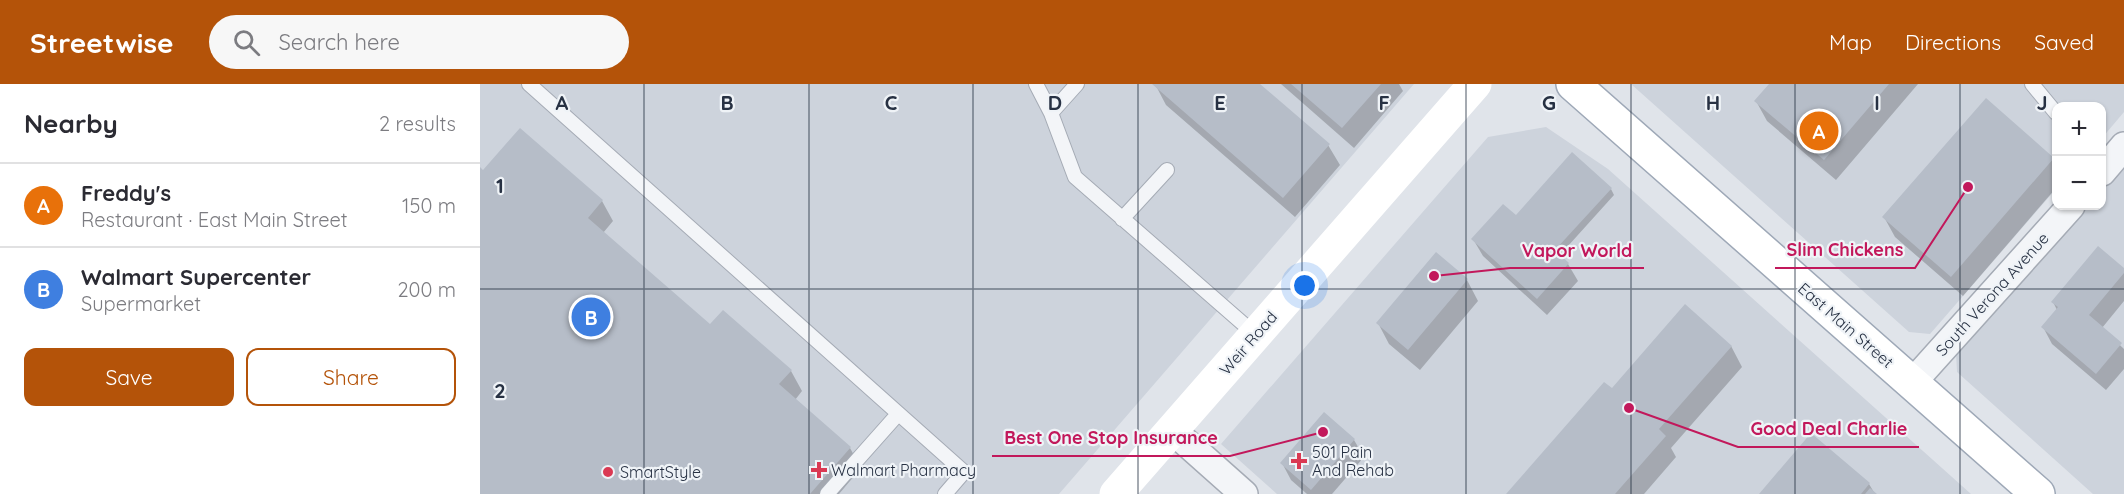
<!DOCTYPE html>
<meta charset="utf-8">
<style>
body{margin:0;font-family:Quicksand,sans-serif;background:#f7f7f7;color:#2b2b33}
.controls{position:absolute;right:18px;top:18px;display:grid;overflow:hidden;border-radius:12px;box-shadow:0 2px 4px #0004}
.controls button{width:54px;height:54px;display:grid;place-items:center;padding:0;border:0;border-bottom:2px solid #e1e1e2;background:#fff;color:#2b2b33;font:30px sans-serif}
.you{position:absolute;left:825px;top:202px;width:21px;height:21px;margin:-15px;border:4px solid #fff;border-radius:50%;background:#1a73e8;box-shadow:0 0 0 9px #1a73e833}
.badge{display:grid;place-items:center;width:39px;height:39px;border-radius:50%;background:#b45309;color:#fff;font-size:20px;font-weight:700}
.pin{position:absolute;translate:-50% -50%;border:3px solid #fff;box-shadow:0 2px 6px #0006}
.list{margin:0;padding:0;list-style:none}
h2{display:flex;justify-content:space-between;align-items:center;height:78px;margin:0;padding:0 24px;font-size:26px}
h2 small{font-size:20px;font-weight:400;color:#7c7c81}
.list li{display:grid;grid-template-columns:39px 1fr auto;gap:18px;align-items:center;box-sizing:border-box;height:84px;padding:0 24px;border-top:2px solid #e1e1e2}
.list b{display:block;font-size:22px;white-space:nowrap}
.list p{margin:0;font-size:20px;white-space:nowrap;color:#7c7c81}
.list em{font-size:20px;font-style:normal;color:#7c7c81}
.actions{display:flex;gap:12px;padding:18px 24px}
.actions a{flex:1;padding:14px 0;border:2px solid #b45309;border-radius:12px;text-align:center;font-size:21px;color:#b45309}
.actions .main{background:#b45309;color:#fff}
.icon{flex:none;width:33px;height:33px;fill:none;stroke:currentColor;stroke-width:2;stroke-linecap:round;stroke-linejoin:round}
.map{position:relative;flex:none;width:1644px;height:410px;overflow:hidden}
header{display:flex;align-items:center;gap:36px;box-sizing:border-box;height:84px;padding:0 30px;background:#b45309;color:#fff}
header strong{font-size:28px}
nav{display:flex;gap:33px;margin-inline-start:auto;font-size:21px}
.search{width:420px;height:54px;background:#f7f7f7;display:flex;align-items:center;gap:15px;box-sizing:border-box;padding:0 21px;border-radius:33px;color:#7c7c81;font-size:22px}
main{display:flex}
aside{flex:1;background:#fff}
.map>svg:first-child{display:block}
.built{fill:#cdd3dc}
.shadow{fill:#0003}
.building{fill:#b6bdc8}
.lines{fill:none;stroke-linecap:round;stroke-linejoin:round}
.service-casing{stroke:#a5abb5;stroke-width:16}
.minor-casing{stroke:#a5abb5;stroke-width:30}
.primary-casing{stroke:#9ea8b7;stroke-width:36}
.service{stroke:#f3f5f8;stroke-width:14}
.minor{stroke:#f3f5f8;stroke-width:27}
.secondary{stroke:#fff;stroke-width:33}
.primary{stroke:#fff;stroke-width:33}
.grid{fill:none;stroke:#273143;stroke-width:1.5;stroke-opacity:0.55}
.poi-dot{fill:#da3953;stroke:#eff3f7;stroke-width:2}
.labels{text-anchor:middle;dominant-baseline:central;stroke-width:4.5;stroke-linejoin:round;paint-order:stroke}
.street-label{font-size:16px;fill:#273143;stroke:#eff3f7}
.poi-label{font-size:16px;fill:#273143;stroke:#eff3f7;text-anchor:start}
.grid-label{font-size:20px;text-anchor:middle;font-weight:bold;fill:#273143;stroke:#eff3f7;stroke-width:4.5;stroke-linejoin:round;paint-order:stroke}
.leader{fill:none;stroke:#c2185b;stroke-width:2}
.callout-dot{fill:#c2185b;stroke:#eff3f7;stroke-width:2}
.callout-label{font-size:18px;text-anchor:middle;font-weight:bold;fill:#c2185b;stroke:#eff3f7;stroke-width:4.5;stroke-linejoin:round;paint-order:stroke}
</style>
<header>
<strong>Streetwise</strong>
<div class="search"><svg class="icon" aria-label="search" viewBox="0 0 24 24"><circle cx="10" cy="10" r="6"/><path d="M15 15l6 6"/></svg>Search here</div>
<nav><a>Map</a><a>Directions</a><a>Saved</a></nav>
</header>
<main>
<aside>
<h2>Nearby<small>2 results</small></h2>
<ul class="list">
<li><span class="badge" style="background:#e8710a">A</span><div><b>Freddy's</b><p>Restaurant · East Main Street</p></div><em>150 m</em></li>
<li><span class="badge" style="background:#3f7fe0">B</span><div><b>Walmart Supercenter</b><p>Supermarket</p></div><em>200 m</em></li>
</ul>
<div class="actions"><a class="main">Save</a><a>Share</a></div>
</aside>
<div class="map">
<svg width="1644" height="410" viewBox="0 0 1644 410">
<rect width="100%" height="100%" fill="#e0e4ea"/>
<path class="built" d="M 0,0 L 934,0 L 579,410 L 0,410 Z
M 1151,0 L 1644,0 L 1644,28 L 1622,54 L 1622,22 L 1576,22 L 1576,105 L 1450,250 L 1429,248 Z
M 1066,43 L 1128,85 L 1491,410 L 797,410 L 741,360 L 1008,53 Z
M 1644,80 L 1644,410 L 1613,410 L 1477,288 L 1476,269 L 1608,122 L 1622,122 L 1622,106 Z"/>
<path class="shadow" d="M 675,0 L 778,0 L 848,61 L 860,81 L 815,133 L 686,21 Z
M 801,0 L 919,0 L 923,7 L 874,64 Z
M 1290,0 L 1438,0 L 1356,96 L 1287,37 L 1276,17 Z
M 1573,75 L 1576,80 L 1576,104 L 1483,212 L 1415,153 L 1404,133 Z
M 0,85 L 4,88 L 122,117 L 133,137 L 123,149 L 230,243 L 311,287 L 322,307 L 315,316 L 370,364 L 381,384 L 359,410 L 0,410 Z
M 1131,105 L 1134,111 L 1079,172 L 1088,180 L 1098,197 L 1067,231 L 1003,172 L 993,155 L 1036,133 Z
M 956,170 L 987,196 L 998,217 L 940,286 L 909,260 L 898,239 Z
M 1644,186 L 1644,217 L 1622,244 L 1644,265 L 1644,285 L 1626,306 L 1572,260 L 1563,243 L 1577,226 L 1573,218 Z
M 1251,262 L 1262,283 L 1191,364 L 1196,373 L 1164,410 L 1028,410 Z
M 844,331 L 874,356 L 884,373 L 852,410 L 827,410 L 811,396 L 802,379 Z
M 1389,400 L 1395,410 L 1281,410 Z"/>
<path class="building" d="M 672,0 L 780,0 L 850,60 L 803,114 Z
M 811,0 L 901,0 L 862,44 Z
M 1289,0 L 1409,0 L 1344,76 L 1274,17 Z
M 1506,14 L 1574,74 L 1471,193 L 1402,133 Z
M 40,44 L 123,116 L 108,134 L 230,240 L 243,226 L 312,286 L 299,300 L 371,363 L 330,410 L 0,410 L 0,83 L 3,86 Z
M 1092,68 L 1132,104 L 1075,166 L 1089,179 L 1057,215 L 991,155 L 1023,120 L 1036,131 Z
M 1618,162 L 1644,184 L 1644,189 L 1609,231 L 1642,259 L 1616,290 L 1561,243 L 1578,223 L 1571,218 Z
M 956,168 L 988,195 L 928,266 L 896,239 Z
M 1205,220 L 1252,262 L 1179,345 L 1186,352 L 1135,410 L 1026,410 L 1124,298 L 1132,304 Z
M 844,328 L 875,355 L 831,406 L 800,379 Z
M 1331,349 L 1390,399 L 1381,410 L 1279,410 Z
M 1390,404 L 1397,410 L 1385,410 Z"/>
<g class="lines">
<defs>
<path id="service" d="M 49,0 L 484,388 L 465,410
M 556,0 L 571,29 L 595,93 L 776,251
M 1552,0 L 1576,29
M 571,29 L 597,0
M 642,135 L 687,86
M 347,410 L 418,330"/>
<path id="minor" d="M 1622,88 L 1644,62
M 1432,299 L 1591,122
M 692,346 L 764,410"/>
<path id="primary" d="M 1093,0 L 1558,410"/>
</defs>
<use href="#service" class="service-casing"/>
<use href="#minor" class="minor-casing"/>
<use href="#primary" class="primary-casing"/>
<use href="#service" class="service"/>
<use href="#minor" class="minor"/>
<path class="secondary" d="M 636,410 L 995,0"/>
<use href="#primary" class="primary"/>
</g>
<path class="grid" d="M 164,0 L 164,410M 329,0 L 329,410M 493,0 L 493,410M 658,0 L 658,410M 822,0 L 822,410M 986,0 L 986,410M 1151,0 L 1151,410M 1315,0 L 1315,410M 1480,0 L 1480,410M 0,205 L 1644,205"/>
<g class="poi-dot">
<path d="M816 368h6v6h6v6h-6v6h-6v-6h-6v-6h6z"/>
<path d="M336 377h6v6h6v6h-6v6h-6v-6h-6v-6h6z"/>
<circle cx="128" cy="388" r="6"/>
</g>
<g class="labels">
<g class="street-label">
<text transform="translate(1512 210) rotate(-48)">South Verona Avenue</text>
<text transform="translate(1366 241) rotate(41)">East Main Street</text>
<text transform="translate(768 259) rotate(-49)">Weir Road</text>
</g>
<g class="poi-label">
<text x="832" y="368">501 Pain<tspan x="832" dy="18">And Rehab</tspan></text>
<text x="351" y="386">Walmart Pharmacy</text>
<text x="140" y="388">SmartStyle</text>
</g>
</g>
<g class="grid-label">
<text x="82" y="26">A</text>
<text x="247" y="26">B</text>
<text x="411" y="26">C</text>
<text x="575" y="26">D</text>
<text x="740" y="26">E</text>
<text x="904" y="26">F</text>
<text x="1069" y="26">G</text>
<text x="1233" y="26">H</text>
<text x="1397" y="26">I</text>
<text x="1562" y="26">J</text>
<text x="20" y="109">1</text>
<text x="20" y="314">2</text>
</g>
<path class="leader" d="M1488 103L1435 184H1295M954 192L1030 184H1164M1149 324L1258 363H1439M843 348L750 372H512"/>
<g class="callout-dot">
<circle cx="1488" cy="103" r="6"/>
<circle cx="954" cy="192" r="6"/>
<circle cx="1149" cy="324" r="6"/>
<circle cx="843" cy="348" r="6"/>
</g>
<g class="callout-label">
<text x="1365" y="172">Slim Chickens</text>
<text x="1097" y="173">Vapor World</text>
<text x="1349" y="351">Good Deal Charlie</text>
<text x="631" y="360">Best One Stop Insurance</text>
</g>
</svg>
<div class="controls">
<button>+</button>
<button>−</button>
</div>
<div class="you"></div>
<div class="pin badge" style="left:1339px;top:47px;background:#e8710a">A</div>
<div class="pin badge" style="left:111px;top:233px;background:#3f7fe0">B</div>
</div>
</main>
